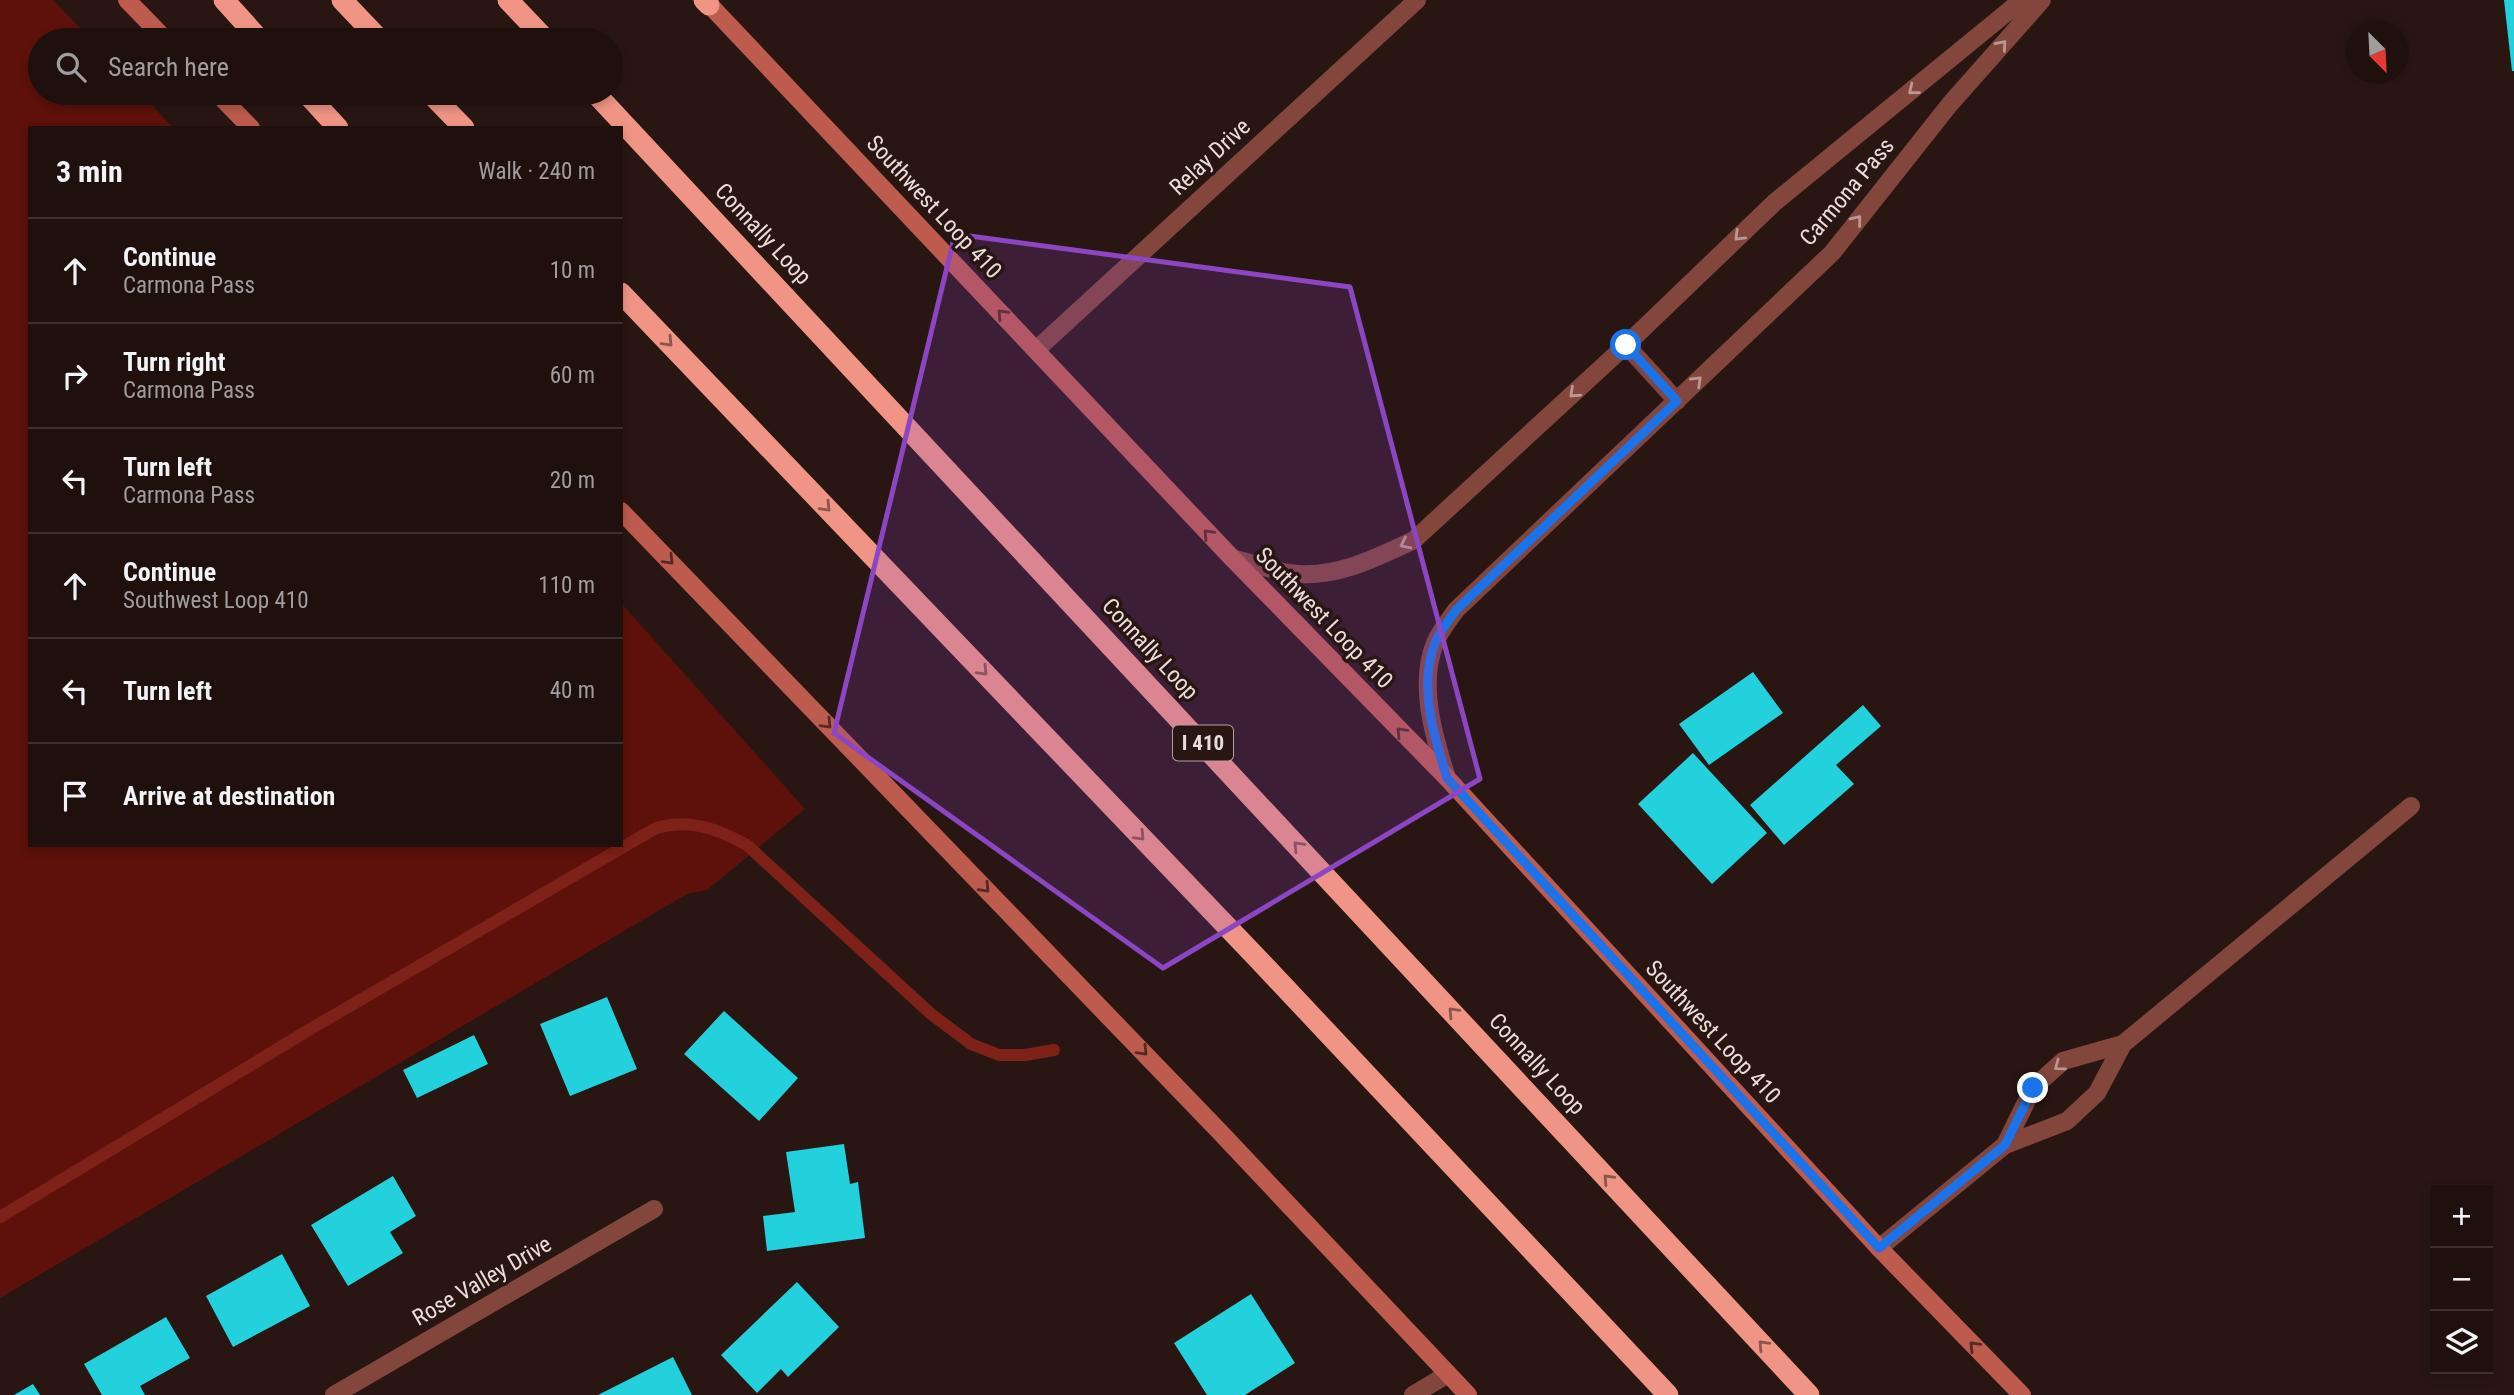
<!DOCTYPE html>
<meta charset="utf-8">
<style>
body{margin:0;font-family:"Roboto Condensed",sans-serif;background:#271917;color:#f1f3f6}
.controls{position:absolute;right:21px;bottom:21px;display:grid;overflow:hidden;border-radius:0px;box-shadow:0 4px 10px #0003}
.controls button{width:63px;height:63px;display:grid;place-items:center;padding:0;border:0;border-bottom:2px solid #3c302e;background:#1f100e;color:#f1f3f6;font:35px sans-serif}
.compass{position:absolute;left:2346px;top:21px;width:63px;height:63px;border-radius:50%;background:#1f100e;box-shadow:0 4px 10px #0003;rotate:156deg}
.stop{position:absolute;width:21px;height:21px;margin:-16px;border:5px solid #1a73e8;border-radius:50%;background:#fff}
.stop.end{background:#1a73e8;border-color:#fff;box-shadow:0 2px 7px #0008}
.list{margin:0;padding:0;list-style:none}
h2{display:flex;justify-content:space-between;align-items:center;height:91px;margin:0;padding:0 28px;font-size:30px}
h2 small{font-size:23px;font-weight:400;color:#a19d9e}
.list li{display:grid;grid-template-columns:46px 1fr auto;gap:21px;align-items:center;box-sizing:border-box;height:105px;padding:0 28px;border-top:2px solid #3c302e}
.list b{display:block;font-size:26px;white-space:nowrap}
.list p{margin:0;font-size:23px;white-space:nowrap;color:#a19d9e}
.list em{font-size:23px;font-style:normal;color:#a19d9e}
.icon{flex:none;width:38px;height:38px;fill:none;stroke:currentColor;stroke-width:2;stroke-linecap:round;stroke-linejoin:round}
.map{position:relative;flex:none;width:2514px;height:1395px;overflow:hidden}
.search{position:absolute;background:#1f100e;box-shadow:0 4px 10px #0003;left:28px;top:28px;width:595px;height:77px;display:flex;align-items:center;gap:18px;box-sizing:border-box;padding:0 24px;border-radius:38px;color:#a19d9e;font-size:26px}
.panel{position:absolute;background:#1f100e;box-shadow:0 4px 10px #0003;left:28px;top:126px;width:595px;height:721px;border-radius:0px}
.map>svg:first-child{display:block}
.green{fill:#5d110a}
.lines{fill:none;stroke-linecap:round;stroke-linejoin:round}
.stream{stroke:#7e2118;stroke-width:12}
.building{fill:#22d1dc}
.lane{stroke:#82463d;stroke-width:18}
.street{stroke:#82463d;stroke-width:18}
.secondary{stroke:#bd5b4e;stroke-width:18}
.highway{stroke:#f09586;stroke-width:21}
.oneway{stroke:#bc9893}
.oneway2{stroke:#552b25}
.oneway3{stroke:#8c564c}
.route{stroke:#1a73e8;stroke-width:9}
.marked{fill:#8c46c3;fill-opacity:0.2;stroke:#8c46c3;stroke-width:5;stroke-linejoin:round}
.labels{text-anchor:middle;dominant-baseline:central;stroke-width:7;stroke-linejoin:round;paint-order:stroke}
.shield{fill:#291613;stroke:#b1a19e;stroke-width:2}
.shield-label{font-size:21px;font-weight:bold;fill:#ebdcda}
.street-label{font-size:23px;fill:#ebdcda;stroke:#291613}
</style>
<div class="map">
<svg width="2514" height="1395" viewBox="0 0 2514 1395">
<rect width="100%" height="100%" fill="#291613"/>
<path class="green" d="M 0,0 L 53,0 L 92,40 L 40,40 L 40,93 L 141,93 L 173,128 L 30,128 L 30,845 L 621,845 L 621,603 L 805,809 L 707,890 L 687,894 L 0,1298 Z"/>
<g class="lines">
<path class="stream" d="M 0,1217 L 312,1028 L 656,828 C 690,818 717,829 747,845 L 931,1014 L 971,1044 L 999,1055 L 1025,1055 L 1054,1050"/>
</g>
<path class="building" d="M 2504,0 L 2514,0 L 2514,71 L 2512,71 Z
M 1753,672 L 1783,713 L 1709,765 L 1679,724 Z
M 1863,705 L 1881,726 L 1836,765 L 1854,784 L 1784,845 L 1750,805 Z
M 1693,753 L 1767,833 L 1712,884 L 1638,804 Z
M 607,997 L 637,1069 L 570,1096 L 540,1024 Z
M 724,1011 L 798,1078 L 759,1121 L 684,1054 Z
M 474,1035 L 488,1064 L 417,1098 L 403,1070 Z
M 844,1144 L 850,1184 L 858,1182 L 865,1238 L 767,1251 L 763,1216 L 795,1212 L 786,1152 Z
M 393,1176 L 416,1216 L 390,1232 L 403,1253 L 348,1286 L 311,1225 Z
M 282,1254 L 310,1306 L 233,1347 L 206,1296 Z
M 797,1282 L 839,1327 L 788,1377 L 781,1369 L 757,1393 L 721,1355 Z
M 1251,1294 L 1295,1363 L 1245,1395 L 1207,1395 L 1174,1343 Z
M 166,1317 L 190,1358 L 140,1386 L 145,1395 L 102,1395 L 84,1364 Z
M 673,1357 L 692,1395 L 598,1395 Z
M 33,1384 L 40,1395 L 14,1395 Z"/>
<g class="lines">
<path class="lane" d="M 1036,350 L 1417,0
M 2005,1145 L 2033,1088 L 2063,1061 L 2123,1044
M 1879,1248 L 2005,1145 L 2067,1121 L 2097,1093 L 2123,1044 L 2411,806"/>
<path class="street" d="M 1626,345 L 1677,401
M 1232,558 C 1251,563 1270,570 1290,573 C 1333,580 1376,558 1414,540 L 1626,345 L 1775,202 L 2022,0
M 1447,778 C 1434,737 1418,685 1435,643 C 1440,631 1449,620 1456,610 L 1832,253 L 1950,104 L 2042,0
M 334,1395 L 654,1209
M 1413,1395 L 1448,1374"/>
<path class="secondary" d="M 127,0 L 166,40
M 705,0 L 1232,558 L 1447,778 L 1879,1248 L 2022,1395
M 217,93 L 251,128
M 621,511 L 1219,1131 L 1468,1395"/>
<path class="highway" d="M 224,0 L 260,40
M 342,0 L 380,40
M 508,0 L 546,40
M 704,0 L 709,5
M 306,93 L 338,128
M 430,93 L 464,128
M 595,93 L 1809,1395
M 621,293 L 1259,960 L 1668,1395"/>
</g>
<defs><path id="oneway-chevron" d="M-2-3.5L2.5 0L-2 3.5" fill="none" stroke-width="1.6" stroke-linecap="round" stroke-linejoin="round" transform="scale(1.75)"/></defs>
<g class="oneway">
<use href="#oneway-chevron" transform="translate(2002 45) rotate(-49)"/>
<use href="#oneway-chevron" transform="translate(1913 90) rotate(141)"/>
<use href="#oneway-chevron" transform="translate(1857 220) rotate(-51)"/>
<use href="#oneway-chevron" transform="translate(1739 236) rotate(136)"/>
<use href="#oneway-chevron" transform="translate(1697 381) rotate(-44)"/>
<use href="#oneway-chevron" transform="translate(1574 393) rotate(137)"/>
<use href="#oneway-chevron" transform="translate(1405 544) rotate(154)"/>
<use href="#oneway-chevron" transform="translate(2059 1066) rotate(143)"/>
</g>
<g class="oneway2">
<use href="#oneway-chevron" transform="translate(1002 314) rotate(-133)"/>
<use href="#oneway-chevron" transform="translate(1208 534) rotate(-133)"/>
<use href="#oneway-chevron" transform="translate(669 560) rotate(46)"/>
<use href="#oneway-chevron" transform="translate(827 724) rotate(46)"/>
<use href="#oneway-chevron" transform="translate(1401 732) rotate(-134)"/>
<use href="#oneway-chevron" transform="translate(985 888) rotate(46)"/>
<use href="#oneway-chevron" transform="translate(1143 1051) rotate(46)"/>
<use href="#oneway-chevron" transform="translate(1974 1346) rotate(-134)"/>
</g>
<g class="oneway3">
<use href="#oneway-chevron" transform="translate(668 342) rotate(46)"/>
<use href="#oneway-chevron" transform="translate(826 507) rotate(46)"/>
<use href="#oneway-chevron" transform="translate(983 671) rotate(46)"/>
<use href="#oneway-chevron" transform="translate(1140 836) rotate(46)"/>
<use href="#oneway-chevron" transform="translate(1298 846) rotate(-133)"/>
<use href="#oneway-chevron" transform="translate(1453 1012) rotate(-133)"/>
<use href="#oneway-chevron" transform="translate(1608 1179) rotate(-133)"/>
<use href="#oneway-chevron" transform="translate(1763 1345) rotate(-133)"/>
</g>
<g class="lines">
<path class="route" d="M 1626,345 L 1677,401 L 1456,610 C 1449,620 1440,631 1435,643 C 1418,685 1434,737 1447,778 L 1879,1248 L 2005,1145 L 2033,1088"/>
</g>
<path class="marked" d="M 955,234 L 1350,287 L 1480,779 L 1163,968 L 834,733 Z"/>
<g class="labels">
<rect class="shield" x="1173" y="725.5" width="60" height="35" rx="5"/>
<g class="shield-label">
<text x="1203" y="743">I 410</text>
</g>
<g class="street-label">
<text transform="translate(1210 157) rotate(-43)">Relay Drive</text>
<text transform="translate(1847 192) rotate(-50)">Carmona Pass</text>
<text transform="translate(934 207) rotate(47)">Southwest Loop 410</text>
<text transform="translate(763 234) rotate(47)">Connally Loop</text>
<text transform="translate(1324 618) rotate(46)">Southwest Loop 410</text>
<text transform="translate(1150 649) rotate(47)">Connally Loop</text>
<text transform="translate(1713 1032) rotate(47)">Southwest Loop 410</text>
<text transform="translate(1537 1064) rotate(47)">Connally Loop</text>
<text transform="translate(482 1281) rotate(-30)">Rose Valley Drive</text>
</g>
</g>
</svg>
<div class="controls">
<button>+</button>
<button>−</button>
<button><svg class="icon" aria-label="layers" viewBox="0 0 24 24"><path d="M12 4l9 5-9 5-9-5zM3 14l9 5 9-5"/></svg></button>
</div>
<svg class="compass" viewBox="-18 -18 36 36"><path d="M0-13l5 13h-10z" fill="#e53935"/><path d="M0 13l5-13h-10z" fill="#a19d9e"/></svg>
<div class="stop" style="left:1626px;top:345px"></div>
<div class="stop end" style="left:2033px;top:1088px"></div>
<div class="search"><svg class="icon" aria-label="search" viewBox="0 0 24 24"><circle cx="10" cy="10" r="6"/><path d="M15 15l6 6"/></svg>Search here</div>
<section class="panel">
<h2>3 min<small>Walk · 240 m</small></h2>
<ul class="list">
<li><svg class="icon" aria-label="ahead" viewBox="0 0 24 24"><path d="M12 20V5M6 11l6-6 6 6"/></svg><div><b>Continue</b><p>Carmona Pass</p></div><em>10 m</em></li>
<li><svg class="icon" aria-label="right" viewBox="0 0 24 24"><path d="M7 20v-9h11M14 6l5 5-5 5"/></svg><div><b>Turn right</b><p>Carmona Pass</p></div><em>60 m</em></li>
<li><svg class="icon" aria-label="left" viewBox="0 0 24 24"><path d="M17 20v-9H6M10 6l-5 5 5 5"/></svg><div><b>Turn left</b><p>Carmona Pass</p></div><em>20 m</em></li>
<li><svg class="icon" aria-label="ahead" viewBox="0 0 24 24"><path d="M12 20V5M6 11l6-6 6 6"/></svg><div><b>Continue</b><p>Southwest Loop 410</p></div><em>110 m</em></li>
<li><svg class="icon" aria-label="left" viewBox="0 0 24 24"><path d="M17 20v-9H6M10 6l-5 5 5 5"/></svg><div><b>Turn left</b></div><em>40 m</em></li>
<li><svg class="icon" aria-label="arrive" viewBox="0 0 24 24"><path d="M6 21V4h12l-3 4 3 4H6"/></svg><div><b>Arrive at destination</b></div></li>
</ul>
</section>
</div>
